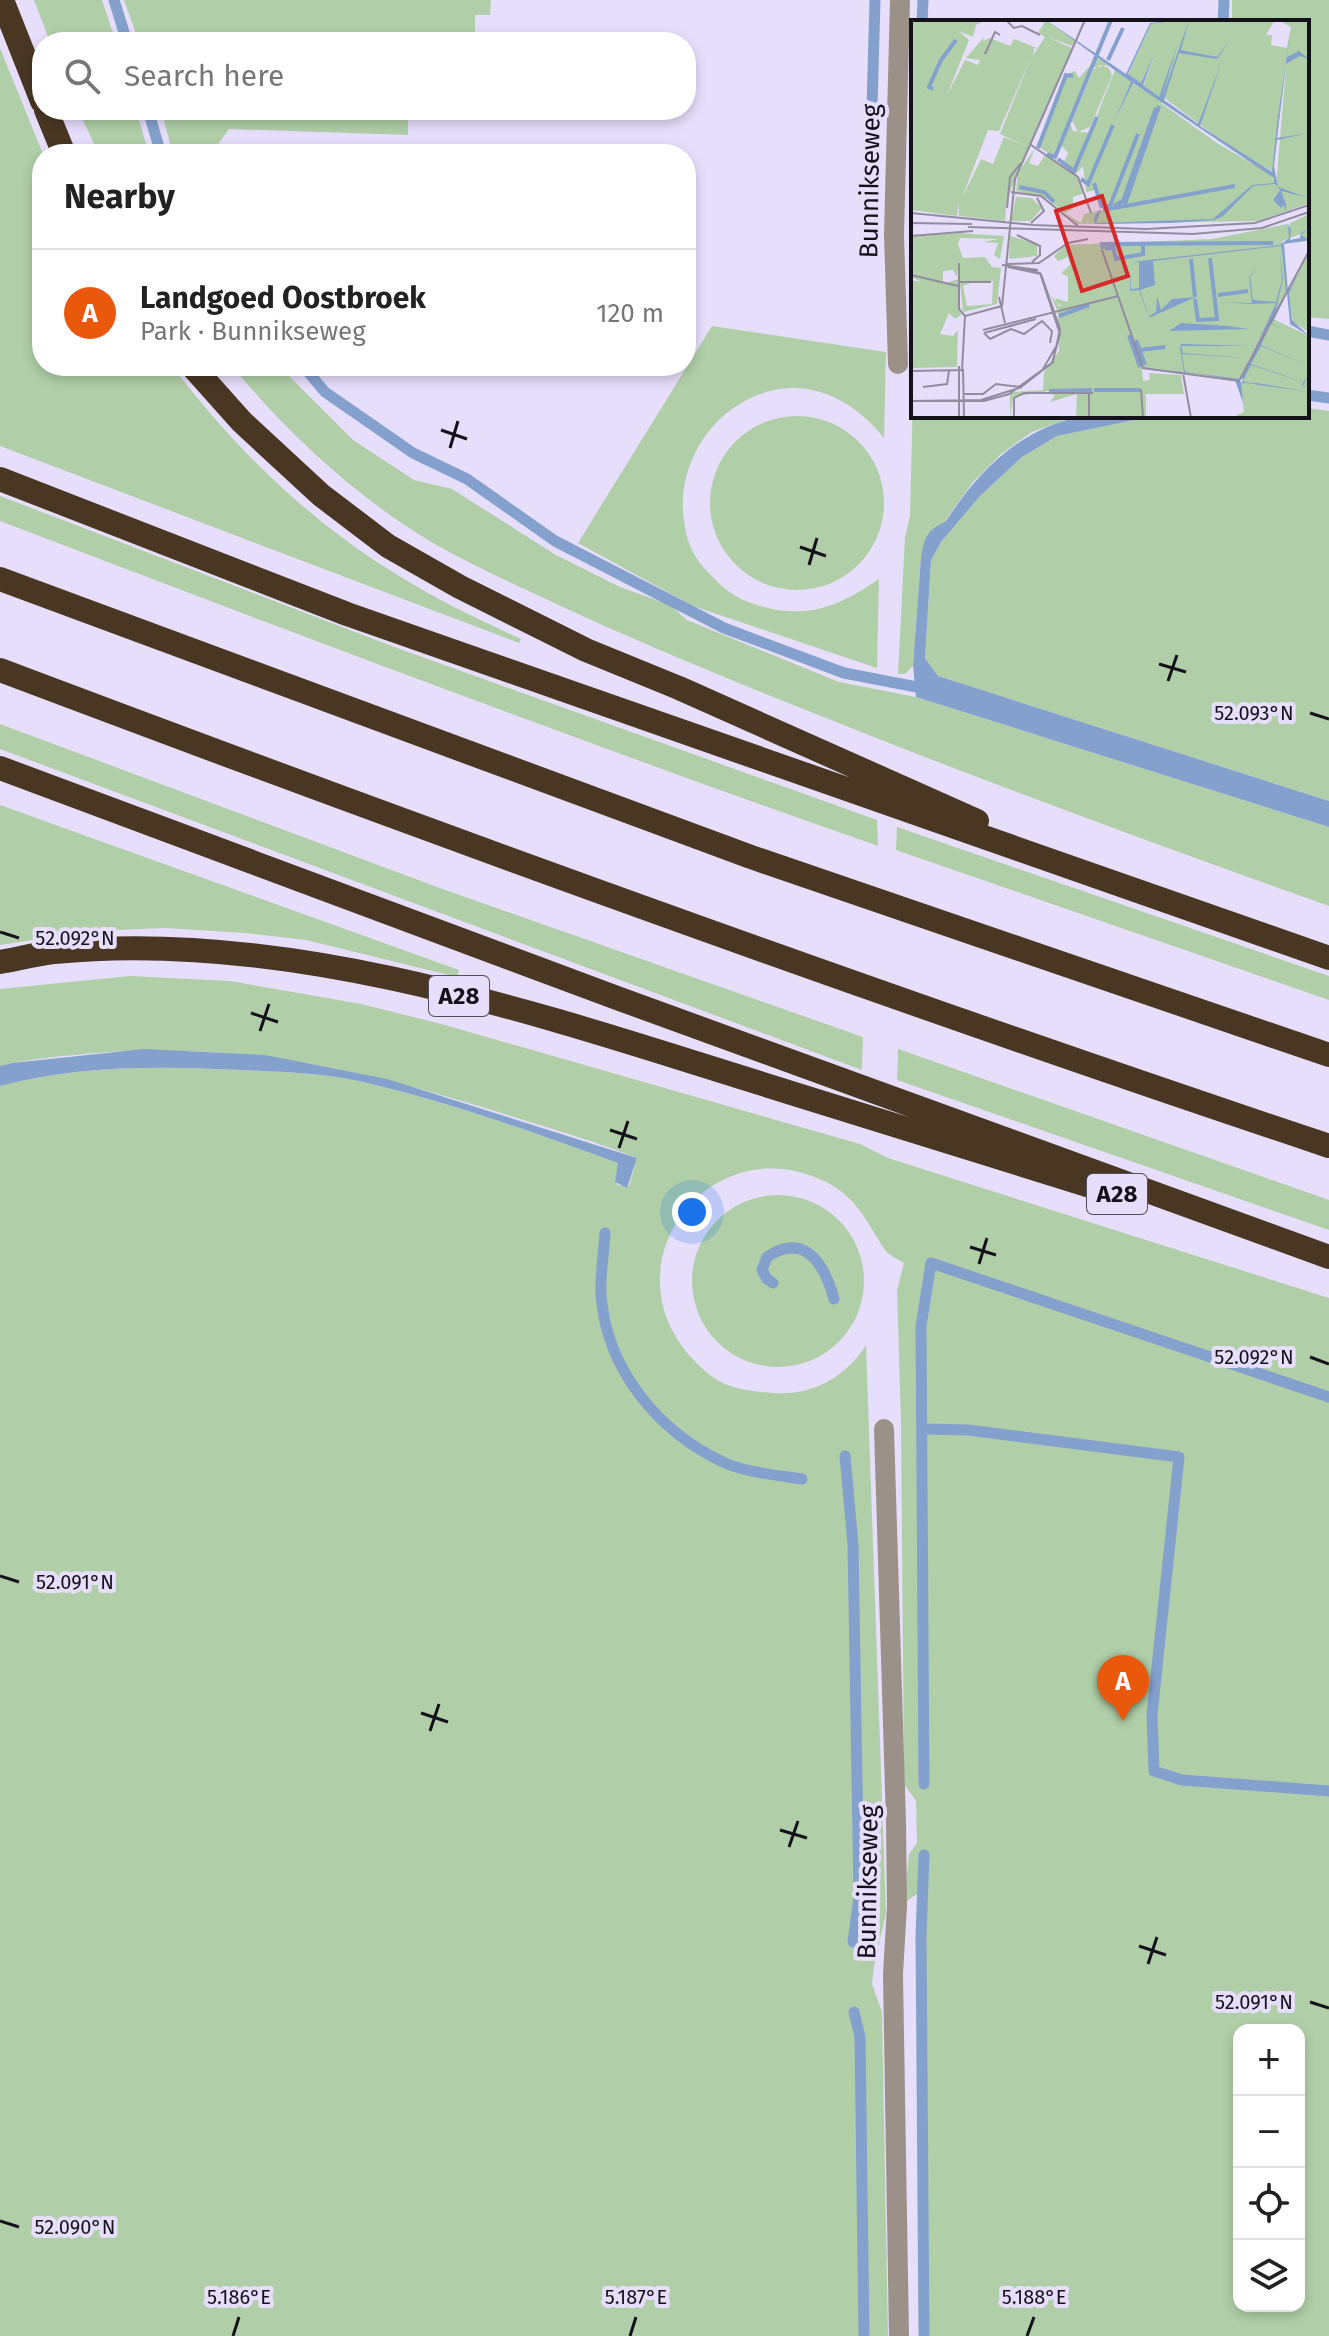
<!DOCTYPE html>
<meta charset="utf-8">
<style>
body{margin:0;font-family:"Fira Sans",sans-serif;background:#f6f6f6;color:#222}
.controls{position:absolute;right:24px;bottom:24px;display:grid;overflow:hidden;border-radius:16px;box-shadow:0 4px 12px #0003}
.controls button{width:72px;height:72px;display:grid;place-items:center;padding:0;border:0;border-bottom:2px solid #e0e0e0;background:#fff;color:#222;font:40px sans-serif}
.you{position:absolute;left:692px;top:1212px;width:28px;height:28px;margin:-20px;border:6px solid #fff;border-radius:50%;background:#1a73e8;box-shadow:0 0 0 12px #1a73e833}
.badge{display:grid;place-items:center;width:52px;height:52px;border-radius:50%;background:#ea580c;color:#fff;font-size:26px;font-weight:700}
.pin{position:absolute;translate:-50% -66px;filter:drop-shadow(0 2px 4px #0008)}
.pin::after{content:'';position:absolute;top:42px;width:28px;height:24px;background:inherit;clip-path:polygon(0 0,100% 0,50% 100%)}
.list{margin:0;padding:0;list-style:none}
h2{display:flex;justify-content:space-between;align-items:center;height:104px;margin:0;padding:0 32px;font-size:34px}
h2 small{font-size:26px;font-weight:400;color:#767676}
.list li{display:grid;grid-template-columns:52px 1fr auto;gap:24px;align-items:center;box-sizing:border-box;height:128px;padding:0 32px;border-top:2px solid #e0e0e0}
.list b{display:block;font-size:30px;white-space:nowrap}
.list p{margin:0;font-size:26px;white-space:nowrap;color:#767676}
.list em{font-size:26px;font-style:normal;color:#767676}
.icon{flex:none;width:44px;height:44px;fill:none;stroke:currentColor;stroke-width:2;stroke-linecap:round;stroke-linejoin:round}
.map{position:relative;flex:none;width:1329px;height:2336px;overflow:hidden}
.search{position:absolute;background:#fff;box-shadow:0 4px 12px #0003;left:32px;top:32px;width:664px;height:88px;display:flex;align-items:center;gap:20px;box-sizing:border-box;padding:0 28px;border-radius:32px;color:#767676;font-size:30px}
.panel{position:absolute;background:#fff;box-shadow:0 4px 12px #0003;left:32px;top:144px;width:664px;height:232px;border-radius:32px}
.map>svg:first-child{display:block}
.green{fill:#b0cfa8;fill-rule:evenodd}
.water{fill:#84a1ce}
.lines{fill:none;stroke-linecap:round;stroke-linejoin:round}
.stream{stroke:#84a1ce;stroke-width:11}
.minor{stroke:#9b9188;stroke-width:20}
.highway{stroke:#493724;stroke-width:24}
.ticks{fill:none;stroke:#14111a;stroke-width:3}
.labels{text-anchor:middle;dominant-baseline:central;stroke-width:8;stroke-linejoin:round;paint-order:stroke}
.shield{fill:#e7defb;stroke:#534e5e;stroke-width:2}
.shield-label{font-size:24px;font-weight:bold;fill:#14111a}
.street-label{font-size:26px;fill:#14111a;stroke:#e7defb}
.inset-river{fill:none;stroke:#84a1ce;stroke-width:4}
.inset-road{fill:none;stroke:#938ca1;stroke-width:2}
.view{fill:#d62828;fill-opacity:0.15;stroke:#d62828;stroke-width:4}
.inset-edge{fill:none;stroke:#14111a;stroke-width:4}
.ticks-label{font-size:20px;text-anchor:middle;fill:#14111a;stroke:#e7defb;stroke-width:8;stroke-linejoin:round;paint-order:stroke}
</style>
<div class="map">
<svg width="1329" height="2336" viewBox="0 0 1329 2336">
<rect width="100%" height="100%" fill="#e7defb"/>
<path class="green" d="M 34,0 L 102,0 L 116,42 L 50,42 Z
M 124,0 L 491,0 L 490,15 L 475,15 L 475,42 L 139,42 Z
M 1232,0 L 1329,0 L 1329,319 L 1307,317 L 1307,22 L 1232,22 Z
M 0,48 L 43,154 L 42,366 L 172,366 C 234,448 312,524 401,577 C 439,601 480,620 521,639 L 519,643 L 0,446 Z
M 78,110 L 136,110 L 149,154 L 99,154 Z
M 161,110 L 474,110 L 474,117 L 408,117 L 408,135 L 229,129 L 211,154 L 173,154 Z
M 712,326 L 886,352 L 884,438 C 863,411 831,389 796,388 C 728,387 674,454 684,520 C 686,539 692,555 705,569 C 718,583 730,595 748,602 C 801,621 834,610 879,579 L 877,668 L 693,606 L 578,543 Z
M 232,366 L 279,366 L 353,440 L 414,480 L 452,489 L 556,555 L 620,587 L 670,605 L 687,620 L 839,682 L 916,697 L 1329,827 L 1329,906 C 1155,844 982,781 811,712 C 723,677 635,641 548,600 C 494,575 438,550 390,515 C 331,473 278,422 232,366 Z
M 913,393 L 913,416 L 1085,416 L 1068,419 L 1032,432 L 1001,454 L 973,482 L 952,511 L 921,557 L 913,666 L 905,674 L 898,674 L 905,537 L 910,516 Z
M 1307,408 L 1329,411 L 1329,801 L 938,676 L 925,658 L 931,560 L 941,542 L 980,496 L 1022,457 L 1057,436 L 1154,416 L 1307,416 Z
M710 503a87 87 0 1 1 174 0a87 87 0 1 1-174 0Z
M 0,496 L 397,648 L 877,820 L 878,846 C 583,743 292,632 0,521 Z
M 0,724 L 448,891 L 863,1037 L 862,1070 L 0,749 Z
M 0,805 L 459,970 L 457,977 L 306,940 L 245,933 L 165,928 L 94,931 L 0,945 Z
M 897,827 L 1329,976 L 1329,1000 L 896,850 Z
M 130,976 L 230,981 L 361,1004 L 445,1025 L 860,1144 L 888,1158 L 1329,1298 L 1329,2336 L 919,2336 L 917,1894 L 904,1903 L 909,1854 L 917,1843 L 916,1801 L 904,1784 L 904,1774 L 901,1422 L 897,1290 L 904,1263 C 899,1260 893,1257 889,1254 C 883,1249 879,1240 875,1234 C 862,1212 850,1194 826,1182 C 713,1125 607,1260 689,1355 C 698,1365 709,1376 721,1382 C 735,1390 759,1392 774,1393 C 812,1396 846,1377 866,1345 L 886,1913 L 874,1966 L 872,1984 L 882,2012 L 888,2336 L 0,2336 L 0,1086 C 79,1065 161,1066 242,1070 C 282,1072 324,1073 363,1082 C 450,1102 535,1133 619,1163 L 615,1182 L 618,1185 L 629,1186 L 637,1158 C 592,1140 545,1127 498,1112 C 362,1070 240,1042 97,1053 C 65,1056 31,1058 0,1066 L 0,989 ZM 1239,2030 L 1299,2030 L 1299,2306 L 1239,2306 Z
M 898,1049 L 1329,1200 L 1329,1230 L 897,1080 Z
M692 1281a86 86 0 1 1 172 0a86 86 0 1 1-172 0Z"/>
<path class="water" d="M 1085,416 L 1154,416 L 1057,436 L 1022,457 L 980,496 L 941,542 L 931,560 L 925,658 L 938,676 L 1329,801 L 1329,827 L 916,697 L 913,666 L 921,557 C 923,547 924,536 933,529 C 938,524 944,525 948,518 C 981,468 1024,426 1085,416 Z
M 144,1049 L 265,1055 L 387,1079 L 637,1158 L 627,1188 L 615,1182 L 618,1163 C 535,1133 450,1102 363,1082 C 324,1073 282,1072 242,1070 C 160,1066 79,1065 0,1086 L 0,1066 L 12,1063 Z"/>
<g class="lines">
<path class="stream" d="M 114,0 L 127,42
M 922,22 L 923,0
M 1223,22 L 1224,0
M 148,110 L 161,154
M 869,215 L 875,0
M 1307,331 L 1329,335
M 303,366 L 325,392 L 413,453 L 467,479 L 555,541 L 724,628 L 844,673 L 927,689
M 1307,395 L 1329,398
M 605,1233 C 604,1253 600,1274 601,1294 C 606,1369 658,1432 725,1463 C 749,1473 777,1475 802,1479
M 773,1283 L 767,1279 L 762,1270 L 767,1257 C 806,1231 825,1266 834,1299
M 922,1429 L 968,1430 L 1179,1457 L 1152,1715 L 1154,1771 L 1182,1780 L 1329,1791
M 845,1456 L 853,1545 L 859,1897 L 853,1942
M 924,1784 L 921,1326 L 931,1263 L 1329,1397
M 854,2012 L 860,2037 L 864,2336
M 924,2336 L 921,1936 L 924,1855"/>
<path class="minor" d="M 898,364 L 894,235 L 900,0
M 884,1429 L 896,1822 L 897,1906 L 893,1974 L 899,2336"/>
<path class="highway" d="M 2,0 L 42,101
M 46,110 L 64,154
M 192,366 L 242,422 L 321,495 L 388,546 L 460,587 L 586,650 L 679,688 L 977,821
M 0,479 L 347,614 L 1329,958
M 0,579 L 751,857 L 1329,1055
M 0,670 C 440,836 883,997 1329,1146
M 0,768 L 617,998 L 1329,1257
M 0,962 C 18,959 36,954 54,952 C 274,930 509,1004 718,1070 C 845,1110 972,1149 1100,1189"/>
</g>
<path class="ticks" d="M 441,430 L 467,439M 450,448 L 458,421M 800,547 L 826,556M 809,565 L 817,538M 1159,664 L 1186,672M 1168,681 L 1177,655M 1310,713 L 1329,719M 0,932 L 19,938M 251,1013 L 278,1022M 260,1031 L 269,1004M 610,1130 L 637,1139M 619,1148 L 628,1121M 970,1247 L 996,1255M 979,1264 L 987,1238M 1310,1357 L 1329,1364M 0,1576 L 19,1582M 421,1713 L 448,1722M 430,1731 L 439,1704M 780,1830 L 807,1838M 789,1847 L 798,1821M 1139,1946 L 1166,1955M 1148,1964 L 1157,1937M 1310,2002 L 1329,2008M 0,2221 L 19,2227M 233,2336 L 239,2317M 630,2336 L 636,2317M 1027,2336 L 1034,2317"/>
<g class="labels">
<g class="shield">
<rect x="429" y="976" width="60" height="40" rx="6"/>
<rect x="1087" y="1174" width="60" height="40" rx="6"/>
</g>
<g class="shield-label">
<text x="459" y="996">A28</text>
<text x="1117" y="1194">A28</text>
</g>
<g class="street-label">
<text transform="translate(870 181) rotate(-89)">Bunnikseweg</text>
<text transform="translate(868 1882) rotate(-89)">Bunnikseweg</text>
</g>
</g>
<g transform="translate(911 20)">
<rect width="398" height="398" fill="#e7defb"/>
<path d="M 0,0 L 75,0 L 65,5 L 62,17 L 48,11 L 58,20 L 36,75 L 54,40 L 67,45 L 69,40 L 55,38 L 73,17 L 72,21 L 79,18 L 99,26 L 103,19 L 126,28 L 123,29 L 122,35 L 134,17 L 127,13 L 135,0 L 164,21 L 161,26 L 136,17 L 161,28 L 96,179 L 94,201 L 48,196 L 48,183 L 46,196 L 0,190 ZM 121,35 L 89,114 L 117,127 L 93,117 L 82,144 L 70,139 L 51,178 L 77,110 L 88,111 ZM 272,0 L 364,0 L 355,15 L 361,15 L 360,25 L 376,28 L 375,32 L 380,7 L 367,0 L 398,0 L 398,183 L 347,201 L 166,204 L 137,179 L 105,171 L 107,153 L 124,128 L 118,143 L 127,146 L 134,135 L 166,157 L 173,173 L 162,177 L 162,189 L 154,193 L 170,203 L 173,194 L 214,186 L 191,187 L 185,170 L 175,172 L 172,146 L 165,154 L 153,142 L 157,133 L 150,125 L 159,103 L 162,111 L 179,113 L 204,50 L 220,62 L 206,97 L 221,63 L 249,80 L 232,66 L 244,35 L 230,63 L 217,55 L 240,4 ZM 376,35 L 365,166 L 361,155 L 306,123 L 250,83 L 252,77 L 325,132 L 362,152 ZM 186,38 L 198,45 L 181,48 L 142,136 L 126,126 L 156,54 L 164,51 L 168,58 ZM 189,45 L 198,48 L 201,56 L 179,107 L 167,112 L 161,101 L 182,50 ZM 105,177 L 121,178 L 131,188 L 120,201 L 100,201 ZM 398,194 L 398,208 L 392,212 L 398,210 L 398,221 L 382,223 L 391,219 L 390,214 L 371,221 L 376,273 L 362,299 L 398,316 L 398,398 L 320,398 L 333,392 L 329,362 L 331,362 L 339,344 L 329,360 L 231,348 L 232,361 L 239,360 L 238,353 L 270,355 L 273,374 L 235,374 L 235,398 L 165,398 L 166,374 L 139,382 L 144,375 L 139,374 L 151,373 L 137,371 L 102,377 L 99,398 L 99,372 L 132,370 L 133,352 L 148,331 L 147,292 L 139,274 L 148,286 L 151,286 L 145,282 L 144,278 L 157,282 L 157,257 L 150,253 L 159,245 L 157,237 L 147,241 L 143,236 L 155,225 L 301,219 L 377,204 L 379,216 L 379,203 ZM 47,213 L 93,216 L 89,239 L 83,235 L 87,223 L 72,222 L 87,219 L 49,218 L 47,224 L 52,238 L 74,237 L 81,247 L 90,248 L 86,284 L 52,292 L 49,263 L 60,263 L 52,266 L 56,286 L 81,284 L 82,261 L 49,261 L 48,242 L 46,257 L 42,250 L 32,251 L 32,264 L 47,259 L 50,295 L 44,299 L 38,293 L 29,314 L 42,316 L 47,310 L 46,347 L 0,348 L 0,260 L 11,262 L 0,257 L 0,217 ZM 99,216 L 126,224 L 126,236 L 98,239 ZM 398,230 L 398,312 L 382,302 L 377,273 Z" fill="#b0cfa8" fill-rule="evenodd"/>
<path d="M 135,0 L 215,54 L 239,3 L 272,0 L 240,4 L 217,54 L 230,63 L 244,33 L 232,65 L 248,77 L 267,23 L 250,80 L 278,0 L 270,30 L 306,37 L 319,20 L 306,39 L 268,33 L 253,80 L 287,104 L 311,41 L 289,106 L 361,152 L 366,104 L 381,0 L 376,37 L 388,31 L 398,39 L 389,36 L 375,44 L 366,118 L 398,113 L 366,120 L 363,146 L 367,167 L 398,178 L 370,171 L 375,184 L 375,193 L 373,185 L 370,188 L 362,180 L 369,170 L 364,164 L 342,166 L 312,196 L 303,200 L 260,203 L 184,204 L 183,198 L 185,194 L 188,191 L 181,192 L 190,190 L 185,203 L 302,199 L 341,165 L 363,163 L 363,158 L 222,63 L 202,104 L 220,62 ZM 377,204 L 380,209 L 379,220 L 389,218 L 390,213 L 398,208 L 390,215 L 398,220 L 373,224 L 377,272 L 387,255 L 378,273 L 381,300 L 398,316 L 379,304 L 376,273 L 361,304 L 380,312 L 360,304 L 350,325 L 398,346 L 350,326 L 340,344 L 393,362 L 398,355 L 391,368 L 392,362 L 340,345 L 332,361 L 339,363 L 346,363 L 398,372 L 335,363 L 331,363 L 332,358 L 328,361 L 330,362 L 332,383 L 324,360 L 288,354 L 239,350 L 234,349 L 273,352 L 269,328 L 270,324 L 344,326 L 270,326 L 272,333 L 337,338 L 271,334 L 274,352 L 330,359 L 365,283 L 340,284 L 307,282 L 341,283 L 338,257 L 346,248 L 339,257 L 342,280 L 365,282 L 371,260 L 369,230 L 372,259 L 364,294 L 375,272 L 371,230 L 370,226 L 242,241 L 244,265 L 229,270 L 238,296 L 245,292 L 246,276 L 250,290 L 261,279 L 285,277 L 240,297 L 238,297 L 228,270 L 219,271 L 219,252 L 220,269 L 228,268 L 228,242 L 221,242 L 369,225 L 378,218 ZM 270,303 L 317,306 L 338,309 L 258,311 Z" fill="#84a1ce"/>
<path class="inset-river" d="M 197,40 L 212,8M 22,69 L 18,67 L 30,40 L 45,20M 127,128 L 155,55 L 162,56M 136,134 L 144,137 L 200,0M 147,139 L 163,151 L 186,97M 170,159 L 177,164 L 202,105M 183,163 L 191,188M 108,167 L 133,172 L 143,182M 214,184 L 248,86M 203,186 L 212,181 L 245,88M 193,187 L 199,186 L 227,114M 192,190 L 324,166M 192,229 L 191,224 L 362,223M 194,229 L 202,227 L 205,239 L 232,234 L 232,224M 280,239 L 284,277M 307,275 L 337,271M 284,279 L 287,300 L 306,299 L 299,238M 148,296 L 178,285M 218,315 L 229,347M 225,320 L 234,345M 228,330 L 254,327M 183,370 L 229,370M 138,371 L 181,370"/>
<path class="inset-road" d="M 95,0 L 103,8 L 111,6 L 129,15M 217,0 L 260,0M 74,34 L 84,12 L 89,15M 120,125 L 167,157 L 180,193M 100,172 L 130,176 L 167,206M 96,188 L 99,157 L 110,143M 0,193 L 122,205 L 235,209 L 344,203 L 398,185M 0,203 L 61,204M 120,203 L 133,191 L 126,178M 57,207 L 282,214 L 351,208 L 398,192M 106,215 L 129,226 L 129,235 L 121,242M 0,216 L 62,211M 191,230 L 232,348 L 328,361 L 398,231M 48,243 L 48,289 L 54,296M 95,244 L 128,243 L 157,223 L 177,219M 91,245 L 127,250M 105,247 L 129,253 L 149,314 L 141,343 L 110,367M 0,255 L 47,266M 47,262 L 80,262M 88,277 L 94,303M 72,310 L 207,276M 73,313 L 79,319 L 100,309 L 113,314 L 131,301 L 141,311 L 139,323M 73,313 L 125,299M 48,346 L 48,398M 52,349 L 53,398M 132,349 L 146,325M 0,351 L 51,350 L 54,296 L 91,286 L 104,159 L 174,0M 272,353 L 280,398M 12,367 L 36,364 L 38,351M 230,369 L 232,398M 178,373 L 178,398M 52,374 L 72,374 L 85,364 L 110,367M 0,381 L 70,380 L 111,367M 0,381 L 73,381 L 98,374 L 142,342 L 149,309 L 130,254 L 97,247M 103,398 L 103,378 L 113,373 L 182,373"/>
<path class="view" d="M 191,176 L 217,256 L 171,271 L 145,191 Z"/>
<rect width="398" height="398" class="inset-edge"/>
</g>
<g class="ticks-label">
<text x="1254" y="720">52.093°N</text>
<text x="75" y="945">52.092°N</text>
<text x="1254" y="1364">52.092°N</text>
<text x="75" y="1589">52.091°N</text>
<text x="1254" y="2009">52.091°N</text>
<text x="75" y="2234">52.090°N</text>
<text x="239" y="2304">5.186°E</text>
<text x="636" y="2304">5.187°E</text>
<text x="1034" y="2304">5.188°E</text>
</g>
</svg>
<div class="controls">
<button>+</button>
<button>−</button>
<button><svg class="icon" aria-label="locate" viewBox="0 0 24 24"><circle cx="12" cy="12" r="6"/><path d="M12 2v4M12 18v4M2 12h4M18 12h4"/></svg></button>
<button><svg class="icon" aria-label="layers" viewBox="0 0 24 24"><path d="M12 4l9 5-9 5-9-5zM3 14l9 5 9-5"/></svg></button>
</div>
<div class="you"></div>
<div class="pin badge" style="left:1123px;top:1721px">A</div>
<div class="search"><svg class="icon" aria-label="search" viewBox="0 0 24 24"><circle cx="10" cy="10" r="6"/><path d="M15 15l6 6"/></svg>Search here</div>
<section class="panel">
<h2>Nearby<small></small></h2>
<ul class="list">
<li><span class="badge">A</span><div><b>Landgoed Oostbroek</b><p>Park · Bunnikseweg</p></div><em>120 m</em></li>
</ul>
</section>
</div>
